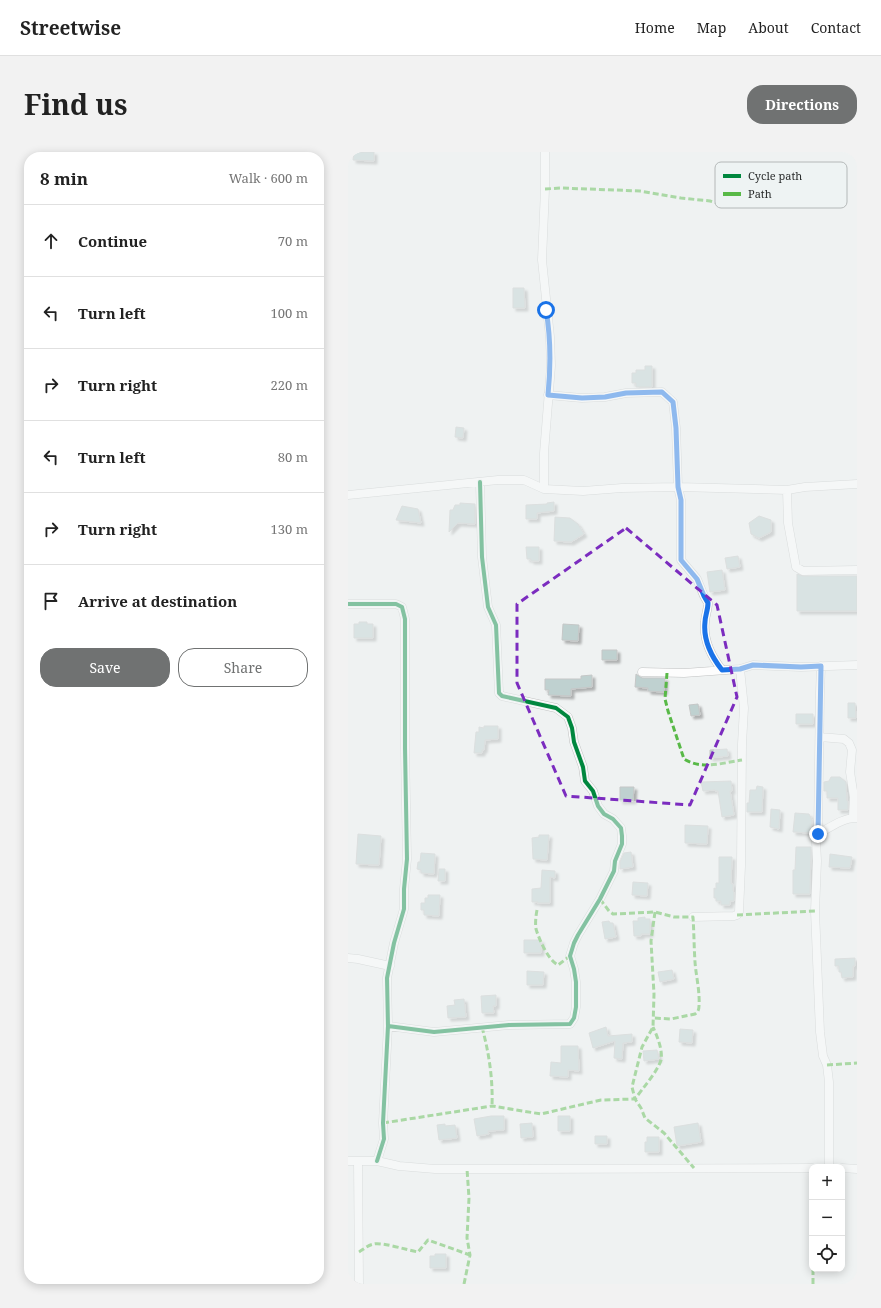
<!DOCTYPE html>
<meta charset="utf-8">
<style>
body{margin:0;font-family:"Noto Serif",serif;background:#f2f2f2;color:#222}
.controls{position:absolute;right:12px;bottom:12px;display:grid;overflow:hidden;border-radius:8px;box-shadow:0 2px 10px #0003}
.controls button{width:36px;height:36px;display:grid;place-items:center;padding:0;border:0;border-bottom:1px solid #e0e0e0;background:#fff;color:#222;font:20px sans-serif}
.stop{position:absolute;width:12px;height:12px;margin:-9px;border:3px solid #1a73e8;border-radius:50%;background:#fff}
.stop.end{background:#1a73e8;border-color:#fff;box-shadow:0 1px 4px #0008}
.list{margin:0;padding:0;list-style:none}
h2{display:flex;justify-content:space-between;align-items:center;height:52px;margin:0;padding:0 16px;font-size:17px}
h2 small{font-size:13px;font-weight:400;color:#767676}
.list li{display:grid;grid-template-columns:26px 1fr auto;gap:12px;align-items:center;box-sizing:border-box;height:72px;padding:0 16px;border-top:1px solid #e0e0e0}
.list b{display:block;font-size:15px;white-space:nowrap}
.list em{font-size:13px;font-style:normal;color:#767676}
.actions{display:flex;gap:8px;padding:12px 16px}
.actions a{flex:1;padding:9px 0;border:1px solid #707272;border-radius:16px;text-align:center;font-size:14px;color:#707272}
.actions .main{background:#707272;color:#fff}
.icon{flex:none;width:22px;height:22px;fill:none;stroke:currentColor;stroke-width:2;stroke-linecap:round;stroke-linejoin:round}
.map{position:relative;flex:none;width:509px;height:1132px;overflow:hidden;border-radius:16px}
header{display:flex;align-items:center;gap:24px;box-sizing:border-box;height:56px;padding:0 20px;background:#fff;border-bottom:1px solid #e0e0e0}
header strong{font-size:19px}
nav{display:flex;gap:22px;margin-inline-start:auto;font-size:14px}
.intro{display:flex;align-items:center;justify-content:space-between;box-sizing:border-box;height:96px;padding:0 24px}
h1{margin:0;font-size:28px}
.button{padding:10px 18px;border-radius:16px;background:#707272;color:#fff;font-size:14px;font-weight:700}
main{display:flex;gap:24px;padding:0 24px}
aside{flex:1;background:#fff;border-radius:16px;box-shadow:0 2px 10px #0003}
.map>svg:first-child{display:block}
.building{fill:#bfd1d0;stroke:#c5c7c7;filter:url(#shadow)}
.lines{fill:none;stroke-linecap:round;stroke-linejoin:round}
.minor-casing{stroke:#c0c2c2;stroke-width:9}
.minor{stroke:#fdfdfd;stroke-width:8}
.quiet{stroke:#58b947;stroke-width:3;stroke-dasharray:6 3;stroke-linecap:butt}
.cycleway-casing{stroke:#eef3f3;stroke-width:6}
.cycleway{stroke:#00873e;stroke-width:4}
.route{stroke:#1a73e8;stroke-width:5}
.marked{fill:none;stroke:#7b2cbf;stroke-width:3;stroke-dasharray:8 5;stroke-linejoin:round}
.key{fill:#eef3f3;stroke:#b4b8b8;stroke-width:1}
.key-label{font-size:11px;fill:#2b2d2d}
</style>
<header>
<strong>Streetwise</strong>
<nav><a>Home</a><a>Map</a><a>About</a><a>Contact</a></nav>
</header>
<div class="intro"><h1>Find us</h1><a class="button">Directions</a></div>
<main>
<aside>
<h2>8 min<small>Walk · 600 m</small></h2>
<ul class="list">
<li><svg class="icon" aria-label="ahead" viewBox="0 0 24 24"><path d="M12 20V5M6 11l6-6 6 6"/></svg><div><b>Continue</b></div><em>70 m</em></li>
<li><svg class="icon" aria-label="left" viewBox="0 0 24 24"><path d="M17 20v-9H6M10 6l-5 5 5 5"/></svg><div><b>Turn left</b></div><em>100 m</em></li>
<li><svg class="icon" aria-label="right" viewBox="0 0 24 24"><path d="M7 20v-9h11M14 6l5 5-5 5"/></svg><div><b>Turn right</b></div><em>220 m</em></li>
<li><svg class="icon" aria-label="left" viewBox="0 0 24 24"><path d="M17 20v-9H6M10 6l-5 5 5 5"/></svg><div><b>Turn left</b></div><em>80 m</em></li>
<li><svg class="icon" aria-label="right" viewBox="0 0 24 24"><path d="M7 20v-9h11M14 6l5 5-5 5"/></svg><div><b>Turn right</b></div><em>130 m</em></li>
<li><svg class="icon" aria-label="arrive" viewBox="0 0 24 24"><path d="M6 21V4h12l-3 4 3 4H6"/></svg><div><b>Arrive at destination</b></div></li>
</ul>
<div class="actions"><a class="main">Save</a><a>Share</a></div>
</aside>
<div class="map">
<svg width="509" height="1132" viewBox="0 0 509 1132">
<defs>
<filter id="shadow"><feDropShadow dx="3" dy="3" stdDeviation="1" flood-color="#0004"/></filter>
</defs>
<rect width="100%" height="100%" fill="#eff2f2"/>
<path class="building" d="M 6,0 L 26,0 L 26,9 L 5,8 Z
M 165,136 L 176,136 L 177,156 L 165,156 Z
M 297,214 L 304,214 L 304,235 L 288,235 L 288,231 L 284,231 L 284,221 L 288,221 L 288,218 L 297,218 Z
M 108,275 L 116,276 L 115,286 L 107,285 Z
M 206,350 L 206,359 L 189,361 L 189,367 L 178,367 L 178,353 L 199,352 L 199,351 Z
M 112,351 L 127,352 L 127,372 L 110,371 L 101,380 L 102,358 L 105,358 L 107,353 L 112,353 Z
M 54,354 L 70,357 L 73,371 L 48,368 Z
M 411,364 L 423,368 L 423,380 L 411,386 L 403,382 L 401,371 Z
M 207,365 L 222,366 L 230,372 L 236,382 L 223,390 L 206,389 Z
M 178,395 L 191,395 L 191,409 L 183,409 L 183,407 L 179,407 Z
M 390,404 L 392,415 L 379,417 L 377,406 Z
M 374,418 L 377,438 L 362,440 L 359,420 Z
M 449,422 L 455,424 L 509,424 L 509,459 L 449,459 Z
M 11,470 L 19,470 L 19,472 L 25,472 L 25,486 L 6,486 L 6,472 L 11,472 Z
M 215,472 L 231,473 L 230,489 L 214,488 Z
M 254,498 L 269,498 L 269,508 L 254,508 Z
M 288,522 L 294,526 L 317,526 L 316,540 L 300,539 L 300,536 L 287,535 Z
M 244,523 L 244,535 L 223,537 L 223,544 L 200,543 L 201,538 L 197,538 L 197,527 L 233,527 L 233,524 Z
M 500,551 L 507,551 L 508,566 L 500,566 Z
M 350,552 L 352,563 L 343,564 L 341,553 Z
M 448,562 L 465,562 L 465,572 L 448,572 Z
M 136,574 L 150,574 L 150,587 L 137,588 L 136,598 L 134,598 L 134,601 L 126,601 L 128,580 L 131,580 L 131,575 L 136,576 Z
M 379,597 L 380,604 L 362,606 L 362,598 Z
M 483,625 L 492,625 L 498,630 L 499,649 L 500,649 L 500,658 L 490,658 L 490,646 L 479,646 L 479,639 L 476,639 L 476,630 L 481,629 Z
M 383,629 L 384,639 L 382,639 L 386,663 L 374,665 L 370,639 L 367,639 L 367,638 L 355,639 L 353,630 Z
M 409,634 L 415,635 L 414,660 L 399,660 L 399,651 L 401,651 L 402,638 L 408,638 Z
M 272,635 L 286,635 L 285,649 L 272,649 Z
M 423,657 L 432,658 L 431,677 L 422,675 Z
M 447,661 L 461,662 L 464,668 L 463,681 L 445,680 Z
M 337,673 L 360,674 L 359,692 L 337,691 Z
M 10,682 L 33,684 L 31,713 L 8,712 Z
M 191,683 L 201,683 L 199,708 L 185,707 L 184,686 L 191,685 Z
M 448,695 L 463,695 L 462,742 L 445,742 L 445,718 L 447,718 Z
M 283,700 L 285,715 L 272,717 L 272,710 L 276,701 Z
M 73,701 L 87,702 L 86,722 L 73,721 L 73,718 L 69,717 L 70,710 L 72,710 Z
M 482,702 L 504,705 L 502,716 L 481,715 Z
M 371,705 L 384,705 L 383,732 L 385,732 L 385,739 L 386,740 L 386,749 L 382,749 L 382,753 L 373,753 L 373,749 L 368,749 L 368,746 L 366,746 L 366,736 L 368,737 L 368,731 L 371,731 Z
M 91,717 L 97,717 L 97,729 L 90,729 Z
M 194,718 L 207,719 L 207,726 L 202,725 L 202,751 L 189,751 L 190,750 L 184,750 L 184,737 L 193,736 Z
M 285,730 L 300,731 L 299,744 L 284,743 Z
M 80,743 L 92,743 L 91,764 L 76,763 L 76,758 L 73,758 L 73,751 L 77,751 L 77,746 L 80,746 Z
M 297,765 L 297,767 L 302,767 L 302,782 L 293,782 L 293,784 L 286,784 L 285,769 L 290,769 L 290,766 Z
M 261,769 L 262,771 L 265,771 L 268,785 L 257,787 L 254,770 Z
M 176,788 L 193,788 L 193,801 L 176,801 Z
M 507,806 L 507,814 L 505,814 L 505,825 L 494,826 L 493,820 L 491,820 L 491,814 L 487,814 L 487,807 Z
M 324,818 L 326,827 L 312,830 L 310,820 Z
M 179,819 L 196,820 L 195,833 L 179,833 Z
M 148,843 L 148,854 L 145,854 L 146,861 L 134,861 L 133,844 Z
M 116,847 L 118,865 L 100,866 L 99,854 L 107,853 L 106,848 Z
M 258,875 L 260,884 L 284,882 L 284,890 L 275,891 L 274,907 L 266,906 L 267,889 L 245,896 L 241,881 Z
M 332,877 L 345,878 L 344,891 L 331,890 Z
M 213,894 L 230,894 L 231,919 L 220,918 L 220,925 L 202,924 L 203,910 L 213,911 Z
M 309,898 L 311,907 L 296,909 L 295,899 Z
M 143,964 L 156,964 L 156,978 L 140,979 L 141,982 L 129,984 L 126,967 Z
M 210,964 L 222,964 L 222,979 L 210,979 Z
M 184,971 L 185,985 L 173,986 L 172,972 Z
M 350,971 L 353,990 L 329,994 L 326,975 Z
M 97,972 L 97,974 L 107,973 L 109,986 L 91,988 L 89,973 Z
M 247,984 L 259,984 L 259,992 L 247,992 Z
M 299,985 L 311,985 L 311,1000 L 297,1000 L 297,990 L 299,990 Z
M 87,1102 L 98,1102 L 98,1116 L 82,1116 L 82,1104 L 87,1104 Z"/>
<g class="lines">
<defs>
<path id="minor" d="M 200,243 L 234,246 L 257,245 L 278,241 L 314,240 L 325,250 L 328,276 L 330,335 L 333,348 L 333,408 L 349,427 L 356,444 L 360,451 C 360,458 357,464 357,470 C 355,488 363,504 374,518
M 196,337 L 196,301 L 203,214 L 202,185 L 194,108 L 197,37 L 197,0
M 439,338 L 440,371 L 448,415 L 455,419 L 509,418
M 0,343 L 150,328 L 176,328 L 196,337 L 235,339 L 274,336 L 330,335 L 439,338 L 457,335 L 509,332
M 0,452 L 48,452 L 54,455 L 57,467 L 57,596 L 59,707 L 56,737 L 56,757 L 46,791 L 39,826 L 40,874 L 35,971 L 36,987 L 29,1009
M 473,514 L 472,541 L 470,682 L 468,689 L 469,709 L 467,759 L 472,880 L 475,904 L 479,913 L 481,930 L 481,1015
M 294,520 L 336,521 L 392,517 L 405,513 L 453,515 L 509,513
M 472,585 L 496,587 L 501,591 L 504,598 L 502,620 L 506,645 L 505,665
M 470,682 C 481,676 496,665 509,666
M 345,765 L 386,764 L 389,763 L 391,760 L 393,714 L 394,592 L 396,556 L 392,517
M 0,806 L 10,807 L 42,814
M 40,874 L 86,880 L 161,873 L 222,872 L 226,866 L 228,855 L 228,830 L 226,817 L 222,804 L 226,791 L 230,783 L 252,747 L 266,719 L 267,709 L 274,692 L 274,684 L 273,676 L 265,667 L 256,662 L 250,654 L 245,639 L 237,629 L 235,615 L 226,590 L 224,576 L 220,565 L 208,556 L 154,544 L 151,541 L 148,473 L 140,455 L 134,405 L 132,330
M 0,1009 L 29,1009 L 51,1014 L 87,1017 L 119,1017 L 464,1016
M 10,1009 L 11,1132
M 494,1016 L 509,1017"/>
</defs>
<use href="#minor" class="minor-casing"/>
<use href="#minor" class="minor"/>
<path class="quiet" d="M 197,37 L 213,36 L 292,39 L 333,46 L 362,49 L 369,51 L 404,54
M 319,521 L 317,547 L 320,559 L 336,607 C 354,618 374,611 394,608
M 252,747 L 261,759 L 265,762 L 307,760 L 326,765 L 345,765 C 346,780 346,795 347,810 C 348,824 352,839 351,854 C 351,858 350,860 347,862 L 323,867 L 306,866
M 189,758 C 188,763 187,771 188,777 C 191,787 200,808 210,813 L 222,804
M 307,760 L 303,789 L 306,842 L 305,875 L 294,895 L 284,935 L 287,947 L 293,956 L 297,966 L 316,981 L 346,1016
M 389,763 L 467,759
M 134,875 C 141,901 145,927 144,954
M 479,913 L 509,911
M 35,971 L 144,954 L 193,962 L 253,948 L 287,947 C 294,937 310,919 313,908 C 315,898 309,884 305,875
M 11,1100 C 16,1097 20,1093 26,1092 C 34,1090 59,1098 70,1100 L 80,1088 L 122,1103
M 116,1132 L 122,1103 L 119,1086 L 121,1046 L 119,1017
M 465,1132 L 465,1117"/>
<defs>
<path id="cycleway" d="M 0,452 L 48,452 L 54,455 L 57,467 L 57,596 L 59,707 L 56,737 L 56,757 L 46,791 L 39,826 L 40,874 L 35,971 L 36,987 L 29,1009
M 40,874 L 86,880 L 161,873 L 222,872 L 226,866 L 228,855 L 228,830 L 226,817 L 222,804 L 226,791 L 230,783 L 252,747 L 266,719 L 267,709 L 274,692 L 274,684 L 273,676 L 265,667 L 256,662 L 250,654 L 245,639 L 237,629 L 235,615 L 226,590 L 224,576 L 220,565 L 208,556 L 154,544 L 151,541 L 148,473 L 140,455 L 134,405 L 132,330"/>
</defs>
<use href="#cycleway" class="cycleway-casing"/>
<use href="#cycleway" class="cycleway"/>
</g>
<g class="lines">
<path class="route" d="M 198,158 C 203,187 203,213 200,243 L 234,246 L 257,245 L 278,241 L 314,240 L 325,250 L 328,276 L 330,335 L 333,348 L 333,408 L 349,427 L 356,444 L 360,451 C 360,458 357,464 357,470 C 355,488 363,504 374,518 L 392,517 L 405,513 L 453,515 L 473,514 L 470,682"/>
</g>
<path d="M0 0H509V1132H0ZM 278,376 L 369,453 L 389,545 L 342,653 L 218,644 L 169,531 L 169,452 Z" fill="#eff2f2" fill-opacity=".55" fill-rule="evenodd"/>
<path class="marked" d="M 278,376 L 369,453 L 389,545 L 342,653 L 218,644 L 169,531 L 169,452 Z"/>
<rect x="367" y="10" width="132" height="46" rx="6" class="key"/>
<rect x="375" y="22" width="18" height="4" fill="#00873e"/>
<rect x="375" y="40" width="18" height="4" fill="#58b947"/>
<g class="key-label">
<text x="400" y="28">Cycle path</text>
<text x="400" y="46">Path</text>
</g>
</svg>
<div class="controls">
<button>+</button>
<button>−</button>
<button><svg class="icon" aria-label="locate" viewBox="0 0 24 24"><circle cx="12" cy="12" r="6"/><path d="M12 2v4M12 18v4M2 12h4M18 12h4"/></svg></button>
</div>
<div class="stop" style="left:198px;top:158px"></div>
<div class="stop end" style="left:470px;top:682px"></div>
</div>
</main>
